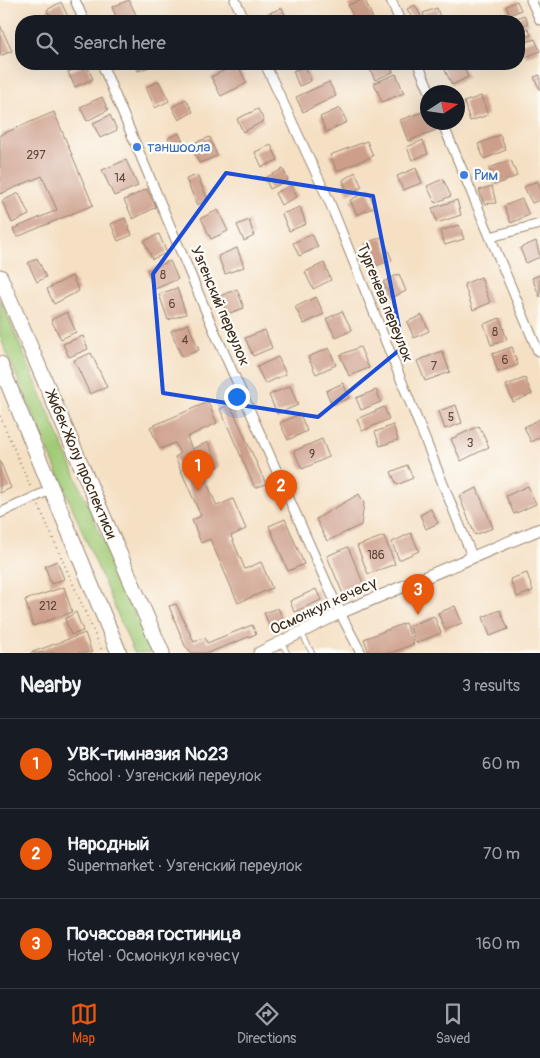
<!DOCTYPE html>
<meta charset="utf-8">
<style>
body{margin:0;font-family:Pangolin,sans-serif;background:#242831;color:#f1f3f6}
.compass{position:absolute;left:420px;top:85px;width:45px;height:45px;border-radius:50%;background:#171b24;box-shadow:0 5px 20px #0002;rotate:78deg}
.you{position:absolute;left:236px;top:396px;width:18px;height:18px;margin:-12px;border:4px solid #fff;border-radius:50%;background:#1a73e8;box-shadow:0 0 0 8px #1a73e833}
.badge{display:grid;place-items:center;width:32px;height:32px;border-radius:50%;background:#ea580c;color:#fff;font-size:16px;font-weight:700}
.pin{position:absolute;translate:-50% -41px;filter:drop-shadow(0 1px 2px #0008)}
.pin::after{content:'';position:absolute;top:26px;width:18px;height:15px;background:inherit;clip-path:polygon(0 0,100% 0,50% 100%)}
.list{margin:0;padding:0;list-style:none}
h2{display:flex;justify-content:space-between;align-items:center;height:65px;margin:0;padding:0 20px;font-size:21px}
h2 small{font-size:16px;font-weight:400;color:#9ea1a6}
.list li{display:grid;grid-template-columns:32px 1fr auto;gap:15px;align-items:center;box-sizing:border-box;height:90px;padding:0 20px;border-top:1px solid #363941}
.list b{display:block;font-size:19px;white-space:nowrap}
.list p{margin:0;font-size:16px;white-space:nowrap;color:#9ea1a6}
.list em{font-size:16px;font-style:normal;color:#9ea1a6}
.icon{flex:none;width:28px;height:28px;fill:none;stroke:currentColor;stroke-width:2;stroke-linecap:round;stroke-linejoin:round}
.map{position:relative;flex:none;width:540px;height:653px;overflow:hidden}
.search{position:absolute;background:#171b24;box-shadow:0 5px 20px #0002;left:15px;right:15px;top:15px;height:55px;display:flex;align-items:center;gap:12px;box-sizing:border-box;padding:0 18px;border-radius:20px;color:#9ea1a6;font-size:19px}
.sheet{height:335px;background:#171b24}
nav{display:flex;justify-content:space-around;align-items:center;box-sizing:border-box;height:70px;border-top:1px solid #363941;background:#171b24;font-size:14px;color:#9ea1a6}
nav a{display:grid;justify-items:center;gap:2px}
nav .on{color:#ea580c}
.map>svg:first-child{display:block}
.green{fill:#a1ca76;stroke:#6e7a4a}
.building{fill:#cd9f8b}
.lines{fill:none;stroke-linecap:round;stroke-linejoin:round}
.service-casing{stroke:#988571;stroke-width:6}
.minor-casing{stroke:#988571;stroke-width:11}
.tertiary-casing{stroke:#988571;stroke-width:13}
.primary-casing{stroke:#988571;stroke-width:17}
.path{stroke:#988571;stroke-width:2;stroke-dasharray:1 4;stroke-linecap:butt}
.service{stroke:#fff;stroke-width:4.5}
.minor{stroke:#fff;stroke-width:9}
.tertiary{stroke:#fff;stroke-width:11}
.primary{stroke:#fff;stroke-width:15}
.marked{fill:none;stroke:#1d4ed8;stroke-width:4;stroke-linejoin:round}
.shop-dot{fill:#3f7fe0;stroke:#fdfcf7;stroke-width:2}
.labels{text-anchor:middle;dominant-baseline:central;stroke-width:4.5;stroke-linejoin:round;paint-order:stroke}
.number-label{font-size:12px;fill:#604739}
.shop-label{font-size:15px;fill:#366cbe;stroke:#fdfcf7;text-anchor:start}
.street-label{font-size:15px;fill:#3b2a1e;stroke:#fdfcf7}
</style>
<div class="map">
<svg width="540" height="653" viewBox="0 0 540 653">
<rect width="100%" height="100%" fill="#fdfcf7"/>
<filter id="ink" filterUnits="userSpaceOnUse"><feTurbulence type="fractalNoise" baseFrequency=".02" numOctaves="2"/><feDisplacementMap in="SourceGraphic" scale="10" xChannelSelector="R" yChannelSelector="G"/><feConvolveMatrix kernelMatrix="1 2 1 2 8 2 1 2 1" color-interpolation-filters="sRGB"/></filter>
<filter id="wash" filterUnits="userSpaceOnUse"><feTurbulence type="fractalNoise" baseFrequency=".0096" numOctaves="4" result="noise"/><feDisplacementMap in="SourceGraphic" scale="20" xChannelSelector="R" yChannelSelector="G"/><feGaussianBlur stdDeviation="1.12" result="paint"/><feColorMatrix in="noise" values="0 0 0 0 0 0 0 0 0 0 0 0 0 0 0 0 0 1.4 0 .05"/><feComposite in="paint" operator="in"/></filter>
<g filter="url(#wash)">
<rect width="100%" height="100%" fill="#f5e0c4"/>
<path class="green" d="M 0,298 L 151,653 L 134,653 L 0,337 Z"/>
<g id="blocks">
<path class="building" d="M 129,0 L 139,21 L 118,21 L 112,7 Z
M 362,0 L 365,0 L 374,21 L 355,21 L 348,5 Z
M 517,1 L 521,10 L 510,15 L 506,6 Z
M 61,2 L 69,19 L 64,21 L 52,21 L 47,10 Z
M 415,5 L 423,20 L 422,21 L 414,21 L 407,9 Z
M 282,8 L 288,21 L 260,21 L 259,17 Z
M 437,8 L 441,21 L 426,21 L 423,13 Z
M 524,15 L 528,23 L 519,27 L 519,21 L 510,21 Z
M 0,25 L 12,51 L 0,56 Z
M 528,28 L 531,35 L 520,39 L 519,32 Z
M 535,39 L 540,51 L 526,57 L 521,44 Z
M 86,64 L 93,79 L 75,87 L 68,72 Z
M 135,64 L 157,64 L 138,71 Z
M 237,64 L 247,83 L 221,96 L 211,77 Z
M 376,64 L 390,64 L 393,72 L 375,80 L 369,67 Z
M 442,64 L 462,64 L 468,77 L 452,85 Z
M 305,66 L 311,81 L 299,86 L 293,71 Z
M 396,74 L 404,93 L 382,102 L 374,83 Z
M 540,75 L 540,90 L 534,77 Z
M 159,81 L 169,101 L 155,108 L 146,87 Z
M 329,82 L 336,96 L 303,112 L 296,97 Z
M 481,96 L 488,115 L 470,121 L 464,102 Z
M 102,97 L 108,110 L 87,121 L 80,107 Z
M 186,99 L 193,112 L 179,120 L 172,107 Z
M 340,108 L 347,122 L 326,132 L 320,117 Z
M 258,109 L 264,121 L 243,132 L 237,119 Z
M 428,110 L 428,122 L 433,122 L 436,130 L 408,141 L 400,120 Z
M 54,112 L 93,205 L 17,237 L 13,229 L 57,210 L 42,176 L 0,194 L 0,135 Z
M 110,115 L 117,130 L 100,138 L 93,123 Z
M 179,133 L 184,145 L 173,150 L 168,138 Z
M 500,135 L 506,150 L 484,159 L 478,144 Z
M 210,137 L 217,156 L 199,163 L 191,144 Z
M 423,140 L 428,154 L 412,160 L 407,147 Z
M 367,141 L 373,156 L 337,171 L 330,155 Z
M 271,145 L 278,160 L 262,167 L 255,152 Z
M 126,160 L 138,186 L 114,196 L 102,170 Z
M 511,160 L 517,176 L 495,185 L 489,168 Z
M 416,168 L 422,183 L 403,190 L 397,176 Z
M 283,169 L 288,180 L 270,189 L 265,178 Z
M 355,172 L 362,187 L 348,194 L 343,180 Z
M 197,175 L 208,200 L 197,205 L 186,179 Z
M 443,179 L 451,196 L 435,203 L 427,186 Z
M 537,181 L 540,187 L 540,200 L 532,203 L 524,187 Z
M 291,185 L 297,197 L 281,205 L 275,193 Z
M 492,186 L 496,203 L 484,204 L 479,190 Z
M 147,189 L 156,207 L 133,219 L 124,200 Z
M 368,191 L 375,207 L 357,215 L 350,200 Z
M 19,193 L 29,215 L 12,223 L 2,201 Z
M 522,199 L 529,215 L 511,223 L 504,206 Z
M 457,200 L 461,215 L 437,223 L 432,208 Z
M 300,207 L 306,224 L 289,231 L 282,214 Z
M 218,210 L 228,231 L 211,239 L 201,218 Z
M 125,218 L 132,235 L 118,241 L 111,224 Z
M 249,220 L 254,236 L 244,241 L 237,225 Z
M 459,225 L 464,239 L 445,245 L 440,231 Z
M 159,234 L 167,253 L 152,259 L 144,241 Z
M 312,234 L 318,247 L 299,256 L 293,243 Z
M 382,237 L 392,260 L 376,266 L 366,243 Z
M 536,241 L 540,257 L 526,263 L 520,248 Z
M 237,248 L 244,267 L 225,274 L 218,256 Z
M 37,258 L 46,277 L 37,282 L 28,263 Z
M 170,261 L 178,279 L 155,289 L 147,270 Z
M 324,263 L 331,280 L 313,289 L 305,272 Z
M 399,274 L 406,291 L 391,298 L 383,282 Z
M 540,275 L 540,297 L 532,278 Z
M 72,276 L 79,291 L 54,304 L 47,289 Z
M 481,277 L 490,303 L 473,310 L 464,284 Z
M 177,288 L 186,314 L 168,320 L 159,294 Z
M 237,289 L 244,308 L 227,314 L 220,296 Z
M 316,297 L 324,314 L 304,324 L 295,307 Z
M 342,311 L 352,330 L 336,338 L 326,319 Z
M 67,312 L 76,332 L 61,339 L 51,320 Z
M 422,315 L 429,331 L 414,338 L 407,322 Z
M 500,318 L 507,340 L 491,345 L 484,324 Z
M 188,324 L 199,350 L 182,357 L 171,331 Z
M 265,330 L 272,348 L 253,356 L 245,338 Z
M 83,336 L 88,349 L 69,357 L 63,344 Z
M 360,347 L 369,368 L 349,376 L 340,355 Z
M 512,347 L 518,365 L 498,372 L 492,354 Z
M 329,348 L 336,365 L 316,374 L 308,357 Z
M 442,351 L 450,372 L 425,381 L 417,361 Z
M 91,353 L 107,387 L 90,394 L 74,360 Z
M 278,357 L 286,374 L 265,384 L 257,367 Z
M 525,378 L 532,394 L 513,402 L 506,385 Z
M 343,383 L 349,398 L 332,405 L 326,391 Z
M 290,386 L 298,405 L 277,414 L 269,395 Z
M 376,390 L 381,402 L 361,410 L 356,398 Z
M 208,402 L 217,423 L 187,437 L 192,449 L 208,442 L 219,467 L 203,474 L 217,506 L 233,499 L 246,529 L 231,536 L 245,569 L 261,562 L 272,588 L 238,603 L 210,539 L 201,543 L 192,520 L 201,516 L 175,457 L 180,454 L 175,443 L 160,449 L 150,427 Z
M 230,404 L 266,484 L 255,488 L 220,409 Z
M 456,405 L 462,423 L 445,429 L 439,411 Z
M 384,407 L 389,419 L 362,431 L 357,419 Z
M 300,414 L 307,431 L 288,440 L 280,423 Z
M 540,419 L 540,437 L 531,442 L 524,427 Z
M 393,425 L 398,440 L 380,446 L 375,432 Z
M 479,426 L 489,447 L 461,461 L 451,439 Z
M 322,439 L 329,457 L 302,469 L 294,451 Z
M 0,461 L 11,488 L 0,493 Z
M 407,465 L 413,478 L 397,485 L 391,472 Z
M 528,486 L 536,504 L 514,514 L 506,496 Z
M 477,488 L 493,528 L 475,535 L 459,496 Z
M 359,494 L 364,503 L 361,525 L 327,541 L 316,519 Z
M 431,509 L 438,523 L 426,529 L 420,515 Z
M 285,519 L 304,564 L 288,571 L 269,526 Z
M 411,533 L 419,551 L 399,560 L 392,542 Z
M 384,536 L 395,564 L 368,574 L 357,546 Z
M 348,547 L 364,585 L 343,594 L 327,556 Z
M 57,561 L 64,579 L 51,584 L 45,566 Z
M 527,573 L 533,591 L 517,597 L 510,579 Z
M 64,587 L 72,612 L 33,626 L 25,600 Z
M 316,589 L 321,600 L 294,612 L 290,601 Z
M 176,604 L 194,642 L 205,637 L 207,643 L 252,625 L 256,634 L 208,653 L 192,653 L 185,646 L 169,606 Z
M 455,606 L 462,623 L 445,630 L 438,613 Z
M 278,608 L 284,621 L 270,627 L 264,613 Z
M 500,610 L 508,629 L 490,636 L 483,617 Z
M 76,612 L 83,631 L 71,635 L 65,619 Z
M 434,616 L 441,633 L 416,643 L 409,626 Z
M 405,623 L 414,644 L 391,653 L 369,653 L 364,639 Z
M 85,633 L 92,653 L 30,653 Z"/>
</g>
</g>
<g filter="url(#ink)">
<use href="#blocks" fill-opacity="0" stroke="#988571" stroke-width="1"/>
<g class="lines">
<defs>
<path id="service" d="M 302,634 L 312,653
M 282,643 L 287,653"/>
<path id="minor" d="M 75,0 L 84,21
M 235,0 L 245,21
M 391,0 L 400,21
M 531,0 L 540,20
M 102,64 L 213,328 L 340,613 L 361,653
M 265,64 L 330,203 L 472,556
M 418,64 L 430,92
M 442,122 L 538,351 L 540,351
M 490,237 L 540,224
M 0,513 L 52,489"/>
<path id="tertiary" d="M 259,653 L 340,613 L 540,529"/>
<path id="primary" d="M 0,277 L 162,653
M 0,364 L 119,653"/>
</defs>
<use href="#service" class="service-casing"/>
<use href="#minor" class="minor-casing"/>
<use href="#tertiary" class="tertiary-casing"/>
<use href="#primary" class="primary-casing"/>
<path class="path" d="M 0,416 L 31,488
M 39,506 L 103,653"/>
<use href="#service" class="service"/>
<use href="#minor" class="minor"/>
<use href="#tertiary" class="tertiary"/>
<use href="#primary" class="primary"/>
</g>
</g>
<path class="marked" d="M 226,173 L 373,196 L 403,347 L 318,417 L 163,393 L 153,274 Z"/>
<g class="shop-dot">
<circle cx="137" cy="147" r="5"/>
<circle cx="464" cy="175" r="5"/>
</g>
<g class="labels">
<g class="number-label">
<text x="36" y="155">297</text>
<text x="120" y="178">14</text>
<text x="163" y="275">8</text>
<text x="172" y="304">6</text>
<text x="495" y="332">8</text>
<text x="185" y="340">4</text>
<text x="505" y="360">6</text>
<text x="434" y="366">7</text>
<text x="451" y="417">5</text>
<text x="470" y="443">3</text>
<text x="312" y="454">9</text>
<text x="376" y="555">186</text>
<text x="48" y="606">212</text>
</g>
<g class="shop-label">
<text x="147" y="147">таншоола</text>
<text x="474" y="175">Рим</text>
</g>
<g class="street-label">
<text transform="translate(385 303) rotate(68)">Тургенева переулок</text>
<text transform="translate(220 306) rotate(67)">Узгенский переулок</text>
<text transform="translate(81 465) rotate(67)">Жибек Жолу проспектиси</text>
<text transform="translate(324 606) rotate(-25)">Осмонкул көчөсү</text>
</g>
</g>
</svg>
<svg class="compass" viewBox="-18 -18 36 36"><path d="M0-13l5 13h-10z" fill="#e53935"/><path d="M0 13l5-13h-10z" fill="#9ea1a6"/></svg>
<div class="you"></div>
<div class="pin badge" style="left:198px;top:491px">1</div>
<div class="pin badge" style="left:281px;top:511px">2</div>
<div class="pin badge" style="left:418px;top:615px">3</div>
<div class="search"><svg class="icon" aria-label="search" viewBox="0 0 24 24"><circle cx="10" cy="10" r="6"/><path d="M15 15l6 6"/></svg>Search here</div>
</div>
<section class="sheet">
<h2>Nearby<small>3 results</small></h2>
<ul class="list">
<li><span class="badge">1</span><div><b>УВК-гимназия №23</b><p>School · Узгенский переулок</p></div><em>60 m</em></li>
<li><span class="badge">2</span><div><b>Народный</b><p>Supermarket · Узгенский переулок</p></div><em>70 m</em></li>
<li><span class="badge">3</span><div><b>Почасовая гостиница</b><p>Hotel · Осмонкул көчөсү</p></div><em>160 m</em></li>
</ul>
</section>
<nav>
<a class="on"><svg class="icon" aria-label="map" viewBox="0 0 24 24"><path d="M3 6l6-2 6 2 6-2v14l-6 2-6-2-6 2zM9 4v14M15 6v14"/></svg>Map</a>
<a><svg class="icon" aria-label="directions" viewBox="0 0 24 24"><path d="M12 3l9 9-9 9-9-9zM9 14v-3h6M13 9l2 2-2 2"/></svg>Directions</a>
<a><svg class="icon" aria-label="saved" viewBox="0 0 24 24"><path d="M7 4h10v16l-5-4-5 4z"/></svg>Saved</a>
</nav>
